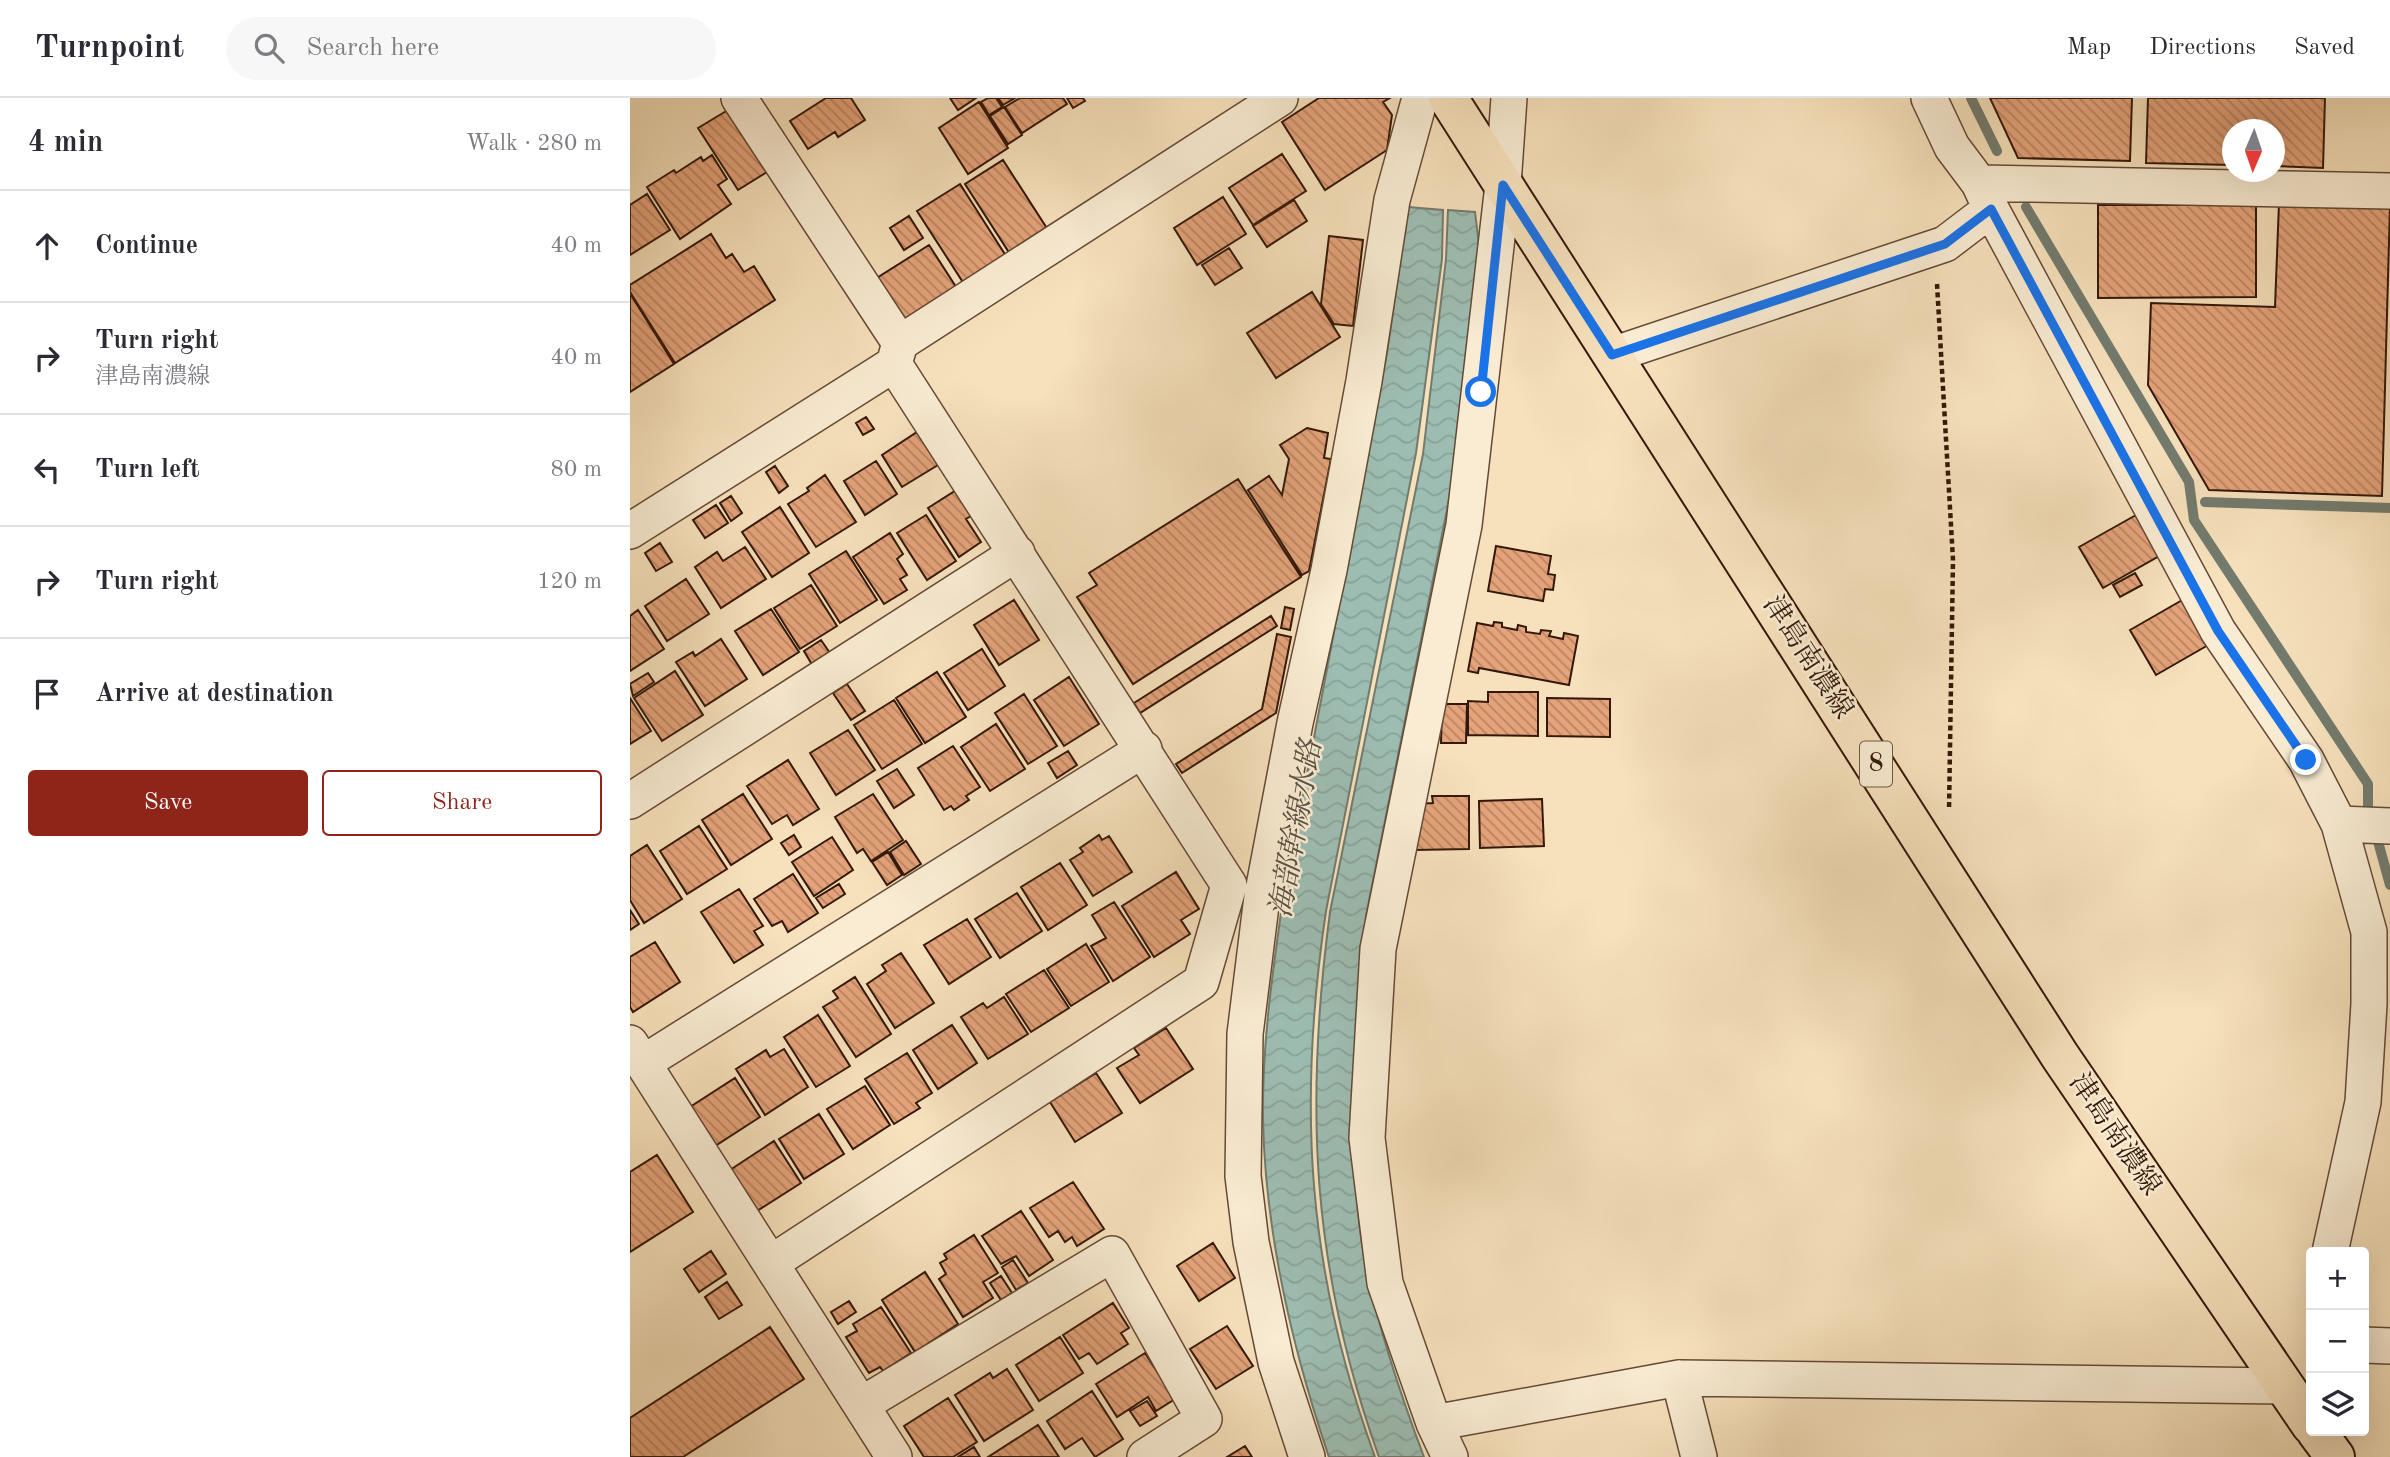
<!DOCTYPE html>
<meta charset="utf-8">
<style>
body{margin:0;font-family:"Old Standard TT","Noto Serif JP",serif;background:#f7f7f7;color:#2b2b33}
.controls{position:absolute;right:21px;bottom:21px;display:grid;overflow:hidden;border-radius:7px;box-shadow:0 7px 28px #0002}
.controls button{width:63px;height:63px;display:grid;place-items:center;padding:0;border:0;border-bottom:2px solid #e1e1e2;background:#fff;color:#2b2b33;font:35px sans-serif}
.compass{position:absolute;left:1592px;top:21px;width:63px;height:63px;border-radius:50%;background:#fff;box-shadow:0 7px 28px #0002;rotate:182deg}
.stop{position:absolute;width:21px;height:21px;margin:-16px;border:5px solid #1a73e8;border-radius:50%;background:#fff}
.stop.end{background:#1a73e8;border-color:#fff;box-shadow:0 2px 7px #0008}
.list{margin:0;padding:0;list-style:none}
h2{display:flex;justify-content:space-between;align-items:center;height:91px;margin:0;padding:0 28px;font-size:30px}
h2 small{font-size:23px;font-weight:400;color:#7c7c81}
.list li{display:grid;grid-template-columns:46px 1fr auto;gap:21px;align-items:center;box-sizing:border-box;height:112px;padding:0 28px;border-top:2px solid #e1e1e2}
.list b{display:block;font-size:26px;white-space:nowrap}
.list p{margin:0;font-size:23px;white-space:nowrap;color:#7c7c81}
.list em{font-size:23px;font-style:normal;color:#7c7c81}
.actions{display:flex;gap:14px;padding:21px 28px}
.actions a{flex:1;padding:16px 0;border:2px solid #8f2418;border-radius:7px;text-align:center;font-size:24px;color:#8f2418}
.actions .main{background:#8f2418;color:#fff}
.icon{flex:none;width:38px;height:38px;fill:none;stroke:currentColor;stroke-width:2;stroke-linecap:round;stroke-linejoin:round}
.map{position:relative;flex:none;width:1760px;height:1359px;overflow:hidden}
header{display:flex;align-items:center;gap:42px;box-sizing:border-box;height:98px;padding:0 35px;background:#fff;border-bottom:2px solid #e1e1e2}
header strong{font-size:33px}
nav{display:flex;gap:38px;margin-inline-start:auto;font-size:24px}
.search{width:490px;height:63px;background:#f7f7f7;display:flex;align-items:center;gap:18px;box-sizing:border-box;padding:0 24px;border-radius:38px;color:#7c7c81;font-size:26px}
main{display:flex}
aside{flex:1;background:#fff}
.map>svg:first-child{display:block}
.water{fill:url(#water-waves);stroke:#737b6e;stroke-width:2}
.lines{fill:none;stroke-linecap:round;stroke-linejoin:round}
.stream{stroke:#737b6e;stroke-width:10}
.building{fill:url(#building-back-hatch);stroke:#341809;stroke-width:2}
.street-casing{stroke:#644a36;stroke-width:38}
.primary-casing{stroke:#341809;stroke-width:42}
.path{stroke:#341809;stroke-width:4.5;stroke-dasharray:5 3.5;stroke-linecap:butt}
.street{stroke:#f9ecd3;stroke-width:35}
.primary{stroke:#f6e1bc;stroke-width:38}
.route{stroke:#1a73e8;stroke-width:9}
.labels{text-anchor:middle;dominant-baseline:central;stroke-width:5;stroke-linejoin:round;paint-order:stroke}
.shield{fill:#f9ecd3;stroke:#6f5846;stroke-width:2}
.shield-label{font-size:26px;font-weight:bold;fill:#341809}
.street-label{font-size:28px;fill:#341809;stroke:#f9ecd3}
.water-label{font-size:30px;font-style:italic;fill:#595244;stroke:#f9ecd3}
</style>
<header>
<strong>Turnpoint</strong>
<div class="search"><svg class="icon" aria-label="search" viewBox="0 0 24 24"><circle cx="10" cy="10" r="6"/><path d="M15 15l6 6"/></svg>Search here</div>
<nav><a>Map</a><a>Directions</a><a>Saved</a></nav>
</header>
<main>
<aside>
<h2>4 min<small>Walk · 280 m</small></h2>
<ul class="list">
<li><svg class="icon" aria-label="ahead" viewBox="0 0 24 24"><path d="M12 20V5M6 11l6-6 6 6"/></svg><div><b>Continue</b></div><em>40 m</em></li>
<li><svg class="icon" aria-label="right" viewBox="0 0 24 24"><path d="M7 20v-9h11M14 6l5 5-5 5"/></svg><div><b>Turn right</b><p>津島南濃線</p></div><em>40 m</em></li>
<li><svg class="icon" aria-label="left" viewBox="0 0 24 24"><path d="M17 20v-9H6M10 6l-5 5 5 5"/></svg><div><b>Turn left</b></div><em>80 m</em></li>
<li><svg class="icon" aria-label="right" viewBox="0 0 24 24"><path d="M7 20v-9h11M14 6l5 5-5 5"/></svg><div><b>Turn right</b></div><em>120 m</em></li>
<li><svg class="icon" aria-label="arrive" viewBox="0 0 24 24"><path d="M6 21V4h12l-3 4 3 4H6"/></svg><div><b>Arrive at destination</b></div></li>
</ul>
<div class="actions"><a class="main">Save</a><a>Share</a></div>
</aside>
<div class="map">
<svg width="1760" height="1359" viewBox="0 0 1760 1359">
<defs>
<pattern id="water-waves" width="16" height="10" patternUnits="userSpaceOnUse" patternTransform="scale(1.75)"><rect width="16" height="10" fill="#9dbdb2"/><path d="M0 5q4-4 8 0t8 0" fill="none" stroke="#88a298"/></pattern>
<pattern id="building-back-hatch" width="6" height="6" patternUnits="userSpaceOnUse" patternTransform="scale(1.75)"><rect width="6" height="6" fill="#e4a37a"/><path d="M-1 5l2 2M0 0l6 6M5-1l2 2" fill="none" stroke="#ba8462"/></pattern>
</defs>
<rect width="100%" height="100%" fill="#f6e1bc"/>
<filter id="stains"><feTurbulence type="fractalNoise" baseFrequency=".00286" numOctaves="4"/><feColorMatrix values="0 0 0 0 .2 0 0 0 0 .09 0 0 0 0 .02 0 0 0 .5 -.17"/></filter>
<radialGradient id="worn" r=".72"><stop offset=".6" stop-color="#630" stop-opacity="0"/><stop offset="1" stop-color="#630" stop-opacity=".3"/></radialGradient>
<path class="water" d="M 778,109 L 813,112 L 812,161 L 786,355 L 696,813 C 667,1008 677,1173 745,1359 L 699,1359 C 662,1250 635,1136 633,1020 C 632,949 642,878 652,808 L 757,255 Z
M 818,112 L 845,114 L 849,147 L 837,311 L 736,818 C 725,915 718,1016 728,1114 C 735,1193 766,1285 794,1359 L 749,1359 C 682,1172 674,1010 700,814 L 793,356 L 816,161 Z"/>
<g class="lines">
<path class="stream" d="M 1341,0 L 1367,53
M 1396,109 L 1559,384 L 1564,422 L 1738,686 L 1738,720
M 1575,404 L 1760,410
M 1747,740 L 1760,787"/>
</g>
<path class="building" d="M 196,0 L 221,0 L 235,22 L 208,39 L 205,34 L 178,51 L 160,23 Z
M 320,0 L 346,0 L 328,12 Z
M 358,0 L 366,0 L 372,9 L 359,17 L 351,4 Z
M 368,0 L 385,0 L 373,7 Z
M 390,0 L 433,0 L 437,6 L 392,35 L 375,9 Z
M 437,0 L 453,0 L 455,3 L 443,10 Z
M 689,0 L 760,0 L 753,4 L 762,17 L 757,52 L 695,92 L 652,24 Z
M 1360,0 L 1502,0 L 1500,63 L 1388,60 Z
M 1518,0 L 1695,0 L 1693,70 L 1644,68 L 1644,32 L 1602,32 L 1602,67 L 1516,65 Z
M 349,4 L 378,50 L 338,76 L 309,30 Z
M 374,9 L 392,37 L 378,46 L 360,18 Z
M 98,12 L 137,74 L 108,92 L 68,30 Z
M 652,56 L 676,93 L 623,127 L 599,90 Z
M 82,57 L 97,81 L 88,87 L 101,106 L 50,141 L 17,89 L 44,72 L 46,75 L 71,59 L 73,63 Z
M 373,62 L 418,132 L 380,156 L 335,86 Z
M 330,86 L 378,161 L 336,189 L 287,113 Z
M 17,96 L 40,132 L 0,157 L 0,107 Z
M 593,99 L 616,136 L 567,167 L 544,130 Z
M 664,102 L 677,123 L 637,149 L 623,128 Z
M 1649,105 L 1760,108 L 1752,398 L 1579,392 L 1518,287 L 1521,205 L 1645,209 Z
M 1468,107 L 1626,107 L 1626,199 L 1468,200 Z
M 279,118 L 293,140 L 274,152 L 260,130 Z
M 81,136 L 96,160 L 102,156 L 114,174 L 124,168 L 145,202 L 45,265 L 0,194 L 0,187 Z
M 699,138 L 733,142 L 723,228 L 704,226 L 691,206 Z
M 299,147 L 328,192 L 271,228 L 242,183 Z
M 599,150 L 612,170 L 585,187 L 572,167 Z
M 682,194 L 710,239 L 646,280 L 617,235 Z
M 1,197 L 44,266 L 0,294 L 0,198 Z
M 236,319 L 244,331 L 233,337 L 226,325 Z
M 677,330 L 698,335 L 694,360 L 701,361 L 679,473 L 672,477 L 618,392 L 639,378 L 652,397 L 659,361 L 650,347 Z
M 287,334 L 308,367 L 272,389 L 252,357 Z
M 246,363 L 267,396 L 235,417 L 214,383 Z
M 145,368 L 158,388 L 149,395 L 136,374 Z
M 195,377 L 226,424 L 186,449 L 158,406 L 179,393 L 177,390 Z
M 608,381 L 671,479 L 503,586 L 447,499 L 467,487 L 459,475 Z
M 328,391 L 344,416 L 336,421 L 351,444 L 329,459 L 298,410 Z
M 101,398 L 112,415 L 101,423 L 90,405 Z
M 86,407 L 98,425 L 75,440 L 63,422 Z
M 150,409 L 179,455 L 142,479 L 112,434 Z
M 296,417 L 326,463 L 297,482 L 267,435 Z
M 1506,417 L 1529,458 L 1473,490 L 1449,449 Z
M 260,435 L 273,456 L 267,461 L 277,477 L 270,481 L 277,492 L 254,506 L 223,459 Z
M 30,445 L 42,464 L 26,473 L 15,455 Z
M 866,448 L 921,458 L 918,476 L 925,477 L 923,492 L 915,491 L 913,503 L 858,493 Z
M 115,449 L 136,481 L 91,510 L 65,469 L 87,454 L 93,463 Z
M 216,453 L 247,502 L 210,525 L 179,476 Z
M 1505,475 L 1512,487 L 1490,499 L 1483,487 Z
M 56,481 L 79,516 L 37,543 L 15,508 Z
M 181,487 L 207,528 L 170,551 L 144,510 Z
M 1554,501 L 1580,546 L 1526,577 L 1500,532 Z
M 384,502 L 409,542 L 369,567 L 344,527 Z
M 655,509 L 664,511 L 660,532 L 651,530 Z
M 141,511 L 169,554 L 133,577 L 105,533 Z
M 8,512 L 34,551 L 0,573 L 0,518 Z
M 641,518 L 647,528 L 510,615 L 504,605 Z
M 864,524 L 872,525 L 872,529 L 887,532 L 888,527 L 896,529 L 896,534 L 910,536 L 911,532 L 921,533 L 919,538 L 933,541 L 934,535 L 948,538 L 939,587 L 849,570 L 848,575 L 838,573 L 847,525 L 863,528 Z
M 647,536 L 661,539 L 646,615 L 552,675 L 546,666 L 632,611 Z
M 91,541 L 117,581 L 75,608 L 46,564 L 63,554 L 65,558 Z
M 191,542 L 202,558 L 184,570 L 174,553 Z
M 352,551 L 375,588 L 338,612 L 314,575 Z
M 45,573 L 73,617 L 32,643 L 4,600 Z
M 307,574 L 336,619 L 295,645 L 266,600 Z
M 18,575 L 24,584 L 3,598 L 0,586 Z
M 439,579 L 469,626 L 434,648 L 404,602 Z
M 217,586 L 235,613 L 221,622 L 203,595 Z
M 858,594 L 908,594 L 908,638 L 838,637 L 838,603 L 858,604 Z
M 394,596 L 427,648 L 398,666 L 365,615 Z
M 0,600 L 21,633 L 0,646 Z
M 917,600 L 980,601 L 980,639 L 917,638 Z
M 264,602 L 292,646 L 252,671 L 224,627 Z
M 812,606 L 837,606 L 836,645 L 811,645 Z
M 366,626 L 395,671 L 360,693 L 331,649 Z
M 218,632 L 245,672 L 206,697 L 180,655 Z
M 323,648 L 350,689 L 336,698 L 339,702 L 324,712 L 321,708 L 314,712 L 288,670 Z
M 438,653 L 447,667 L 427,680 L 418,665 Z
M 158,662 L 189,711 L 163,727 L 157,717 L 142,726 L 117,688 Z
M 267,671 L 284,697 L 264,710 L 247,683 Z
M 113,696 L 142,741 L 101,767 L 72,722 Z
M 243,696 L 273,742 L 241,763 L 233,751 L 227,755 L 205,719 Z
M 802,698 L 839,698 L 839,751 L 784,752 L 784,706 L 803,705 Z
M 912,701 L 914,748 L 850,750 L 849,703 Z
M 69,728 L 97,771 L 57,796 L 30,753 Z
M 164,737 L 171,749 L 159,757 L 151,745 Z
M 469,737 L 472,742 L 479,738 L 502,774 L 463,798 L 440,762 L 453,754 L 450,750 Z
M 202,739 L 223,772 L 184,798 L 162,764 Z
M 276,743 L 291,766 L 274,777 L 260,754 Z
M 17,747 L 52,801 L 14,825 L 0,802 L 0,758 Z
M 258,754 L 272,777 L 257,787 L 242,764 Z
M 430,765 L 457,807 L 418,832 L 391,789 Z
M 546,774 L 569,811 L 551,822 L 560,836 L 524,859 L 492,808 Z
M 163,776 L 188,815 L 158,834 L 152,823 L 142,828 L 124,801 Z
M 209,786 L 215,796 L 193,810 L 186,800 Z
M 109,791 L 133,828 L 124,833 L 133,847 L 104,865 L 71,814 Z
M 387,795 L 412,833 L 370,860 L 345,821 Z
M 484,804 L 520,859 L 483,883 L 461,848 L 476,840 L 462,817 Z
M 0,812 L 9,826 L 0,832 Z
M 337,821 L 361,859 L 319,886 L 294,847 Z
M 25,844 L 50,884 L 3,914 L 0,909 L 0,859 Z
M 456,846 L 479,884 L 441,908 L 417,871 Z
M 271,855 L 304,905 L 265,930 L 237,886 L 256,873 L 252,867 Z
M 414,872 L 439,910 L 401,934 L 376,896 Z
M 225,879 L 261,936 L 226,959 L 193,909 L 208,900 L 203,893 Z
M 374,899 L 398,936 L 358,961 L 331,919 L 353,905 L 357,910 Z
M 188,917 L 220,968 L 186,989 L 154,939 Z
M 322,927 L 347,965 L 308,991 L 283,952 Z
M 536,930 L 563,971 L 510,1005 L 487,970 L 509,957 L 504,950 Z
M 154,951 L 178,989 L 135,1017 L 106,971 L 136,952 L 140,959 Z
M 277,955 L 302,995 L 286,1005 L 290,1010 L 264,1026 L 235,981 Z
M 466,975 L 492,1015 L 445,1044 L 420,1004 Z
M 105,980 L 130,1019 L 85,1048 L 60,1009 Z
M 235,988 L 260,1027 L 223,1051 L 197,1011 Z
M 189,1016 L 214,1056 L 174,1081 L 149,1041 Z
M 144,1043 L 171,1085 L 127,1113 L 100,1072 Z
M 27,1057 L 63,1114 L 0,1154 L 0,1074 Z
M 443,1084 L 474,1131 L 447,1148 L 442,1139 L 435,1144 L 428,1133 L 419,1139 L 400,1110 Z
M 391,1113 L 423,1162 L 399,1178 L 386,1158 L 371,1166 L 352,1138 Z
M 344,1137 L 368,1175 L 353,1184 L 363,1200 L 333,1219 L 309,1181 L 316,1176 L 310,1165 L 317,1161 L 314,1156 Z
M 583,1145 L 605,1180 L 569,1203 L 547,1168 Z
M 81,1153 L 96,1176 L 69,1194 L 54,1171 Z
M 383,1162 L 398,1185 L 386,1192 L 372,1169 Z
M 295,1174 L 328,1226 L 285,1254 L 252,1202 Z
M 371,1178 L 382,1195 L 371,1202 L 360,1185 Z
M 97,1184 L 112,1207 L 89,1221 L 75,1199 Z
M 219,1203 L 226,1214 L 208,1226 L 201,1214 Z
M 483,1205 L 499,1230 L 491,1235 L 498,1246 L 467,1266 L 459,1255 L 449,1261 L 433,1237 Z
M 251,1209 L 281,1255 L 253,1273 L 250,1269 L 239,1275 L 216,1239 L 227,1233 L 223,1226 Z
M 597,1228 L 623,1268 L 586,1291 L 560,1251 Z
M 140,1229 L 174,1281 L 53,1359 L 0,1359 L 0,1320 Z
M 430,1239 L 453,1275 L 409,1303 L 386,1267 Z
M 515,1255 L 545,1301 L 526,1313 L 518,1299 L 487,1319 L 466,1286 Z
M 377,1271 L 403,1312 L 354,1343 L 325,1297 L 360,1275 L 363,1280 Z
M 462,1293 L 493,1341 L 465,1359 L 452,1340 L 435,1351 L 417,1323 Z
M 318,1300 L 347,1344 L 323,1359 L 294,1359 L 274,1328 Z
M 517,1303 L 527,1318 L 510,1328 L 500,1313 Z
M 408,1327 L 429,1359 L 358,1359 Z
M 615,1348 L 622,1359 L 597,1359 Z
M 344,1349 L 350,1359 L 328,1359 Z"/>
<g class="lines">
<defs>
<path id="street" d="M 1349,85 L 1760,93
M 1361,111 L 1588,533 L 1676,662 L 1709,726 L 1739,834 L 1739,906 L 1733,1004 L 1700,1154
M 270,245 L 650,0
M 982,257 L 1315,146 L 1361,111 L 1349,85 L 1322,49 L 1299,0
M 0,433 L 264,266 L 270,245 L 109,0
M 0,703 L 387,455
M 1709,726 L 1760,728
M 0,945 L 264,1359
M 13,965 L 514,651
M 141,1165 L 571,884 L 599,787 L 264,266
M 1734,1247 L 1760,1248
M 1049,1280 L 1069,1359
M 231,1307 L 482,1156 L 574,1321 L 515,1359
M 804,1325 L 1049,1280 L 1652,1288
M 677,1359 L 646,1264 L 621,1144 L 613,1078 L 615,936 L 632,799 L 665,625 L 699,472 L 734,283 L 762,102 L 790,0
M 820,1359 L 804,1325 L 755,1185 L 737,1040 L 748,851 L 834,427 L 873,87 L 879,0"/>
<path id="primary" d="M 818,0 L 1430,958 L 1681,1327
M 1686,1333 L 1705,1359"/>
</defs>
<use href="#street" class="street-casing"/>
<use href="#primary" class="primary-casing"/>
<path class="path" d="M 1307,186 L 1323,462 L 1319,712"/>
<use href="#street" class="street"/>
<use href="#primary" class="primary"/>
</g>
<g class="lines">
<path class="route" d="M 851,294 L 873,87 L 982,257 L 1315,146 L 1361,111 L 1588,533 L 1676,662"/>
</g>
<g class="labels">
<rect class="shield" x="1230" y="643.5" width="32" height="45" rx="5"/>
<g class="shield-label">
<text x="1246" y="666">8</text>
</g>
<g class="street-label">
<text transform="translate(1177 560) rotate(57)">津島南濃線</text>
<text transform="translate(1484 1037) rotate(56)">津島南濃線</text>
</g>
<g class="water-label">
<text transform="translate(667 731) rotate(-80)">海部幹線水路</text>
</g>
</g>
<rect width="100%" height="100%" filter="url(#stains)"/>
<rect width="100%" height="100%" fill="url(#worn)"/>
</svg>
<div class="controls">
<button>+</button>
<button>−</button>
<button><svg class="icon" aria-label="layers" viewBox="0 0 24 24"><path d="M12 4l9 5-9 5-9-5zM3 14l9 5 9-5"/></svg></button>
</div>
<svg class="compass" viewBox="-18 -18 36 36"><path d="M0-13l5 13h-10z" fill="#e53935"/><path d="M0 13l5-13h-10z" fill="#7c7c81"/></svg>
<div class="stop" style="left:851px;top:294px"></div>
<div class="stop end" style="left:1676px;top:662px"></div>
</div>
</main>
